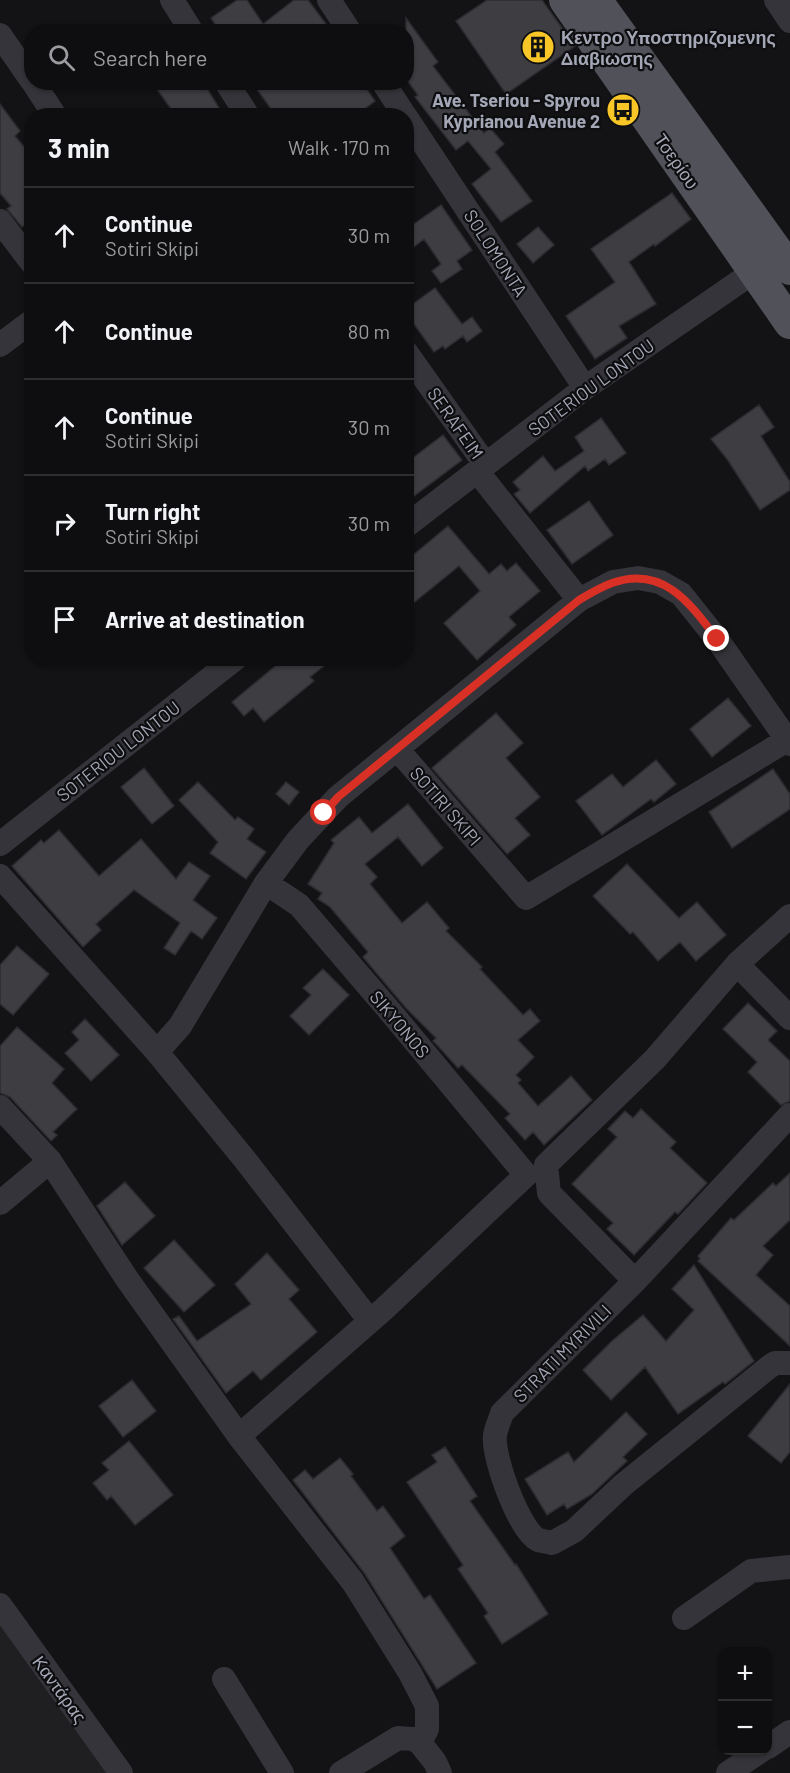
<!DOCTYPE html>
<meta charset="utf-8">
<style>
body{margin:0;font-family:Barlow,sans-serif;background:#1c1c1e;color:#f1f3f6}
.controls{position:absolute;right:18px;bottom:18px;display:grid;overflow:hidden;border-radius:12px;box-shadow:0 2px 4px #0004}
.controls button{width:54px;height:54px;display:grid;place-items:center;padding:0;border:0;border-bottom:2px solid #2e2e30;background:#0e0e10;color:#f1f3f6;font:30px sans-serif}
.stop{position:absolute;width:18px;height:18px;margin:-14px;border:4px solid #d93025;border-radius:50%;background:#fff}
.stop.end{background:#d93025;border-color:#fff;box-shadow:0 2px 6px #0008}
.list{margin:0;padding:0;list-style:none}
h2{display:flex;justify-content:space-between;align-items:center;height:78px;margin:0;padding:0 24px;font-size:26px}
h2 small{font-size:20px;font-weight:400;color:#9b9c9f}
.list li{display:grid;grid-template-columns:39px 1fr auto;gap:18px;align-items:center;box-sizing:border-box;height:96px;padding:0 24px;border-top:2px solid #2e2e30}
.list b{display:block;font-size:22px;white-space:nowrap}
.list p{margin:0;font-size:20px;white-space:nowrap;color:#9b9c9f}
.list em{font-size:20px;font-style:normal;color:#9b9c9f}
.icon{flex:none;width:33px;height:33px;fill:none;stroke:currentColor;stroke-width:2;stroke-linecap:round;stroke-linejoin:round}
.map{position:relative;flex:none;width:790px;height:1773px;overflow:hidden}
.search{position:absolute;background:#0e0e10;box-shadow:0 2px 4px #0004;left:24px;top:24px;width:390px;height:66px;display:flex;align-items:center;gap:15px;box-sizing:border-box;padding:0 21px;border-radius:24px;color:#9b9c9f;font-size:22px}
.panel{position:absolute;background:#0e0e10;box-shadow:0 2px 4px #0004;left:24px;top:108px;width:390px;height:558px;border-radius:24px}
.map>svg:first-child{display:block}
.built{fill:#1f1f22}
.building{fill:#3d3d42;stroke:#2d2d31;stroke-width:1.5}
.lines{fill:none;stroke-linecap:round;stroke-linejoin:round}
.minor{stroke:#34343a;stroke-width:24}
.major{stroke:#505159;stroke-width:32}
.route{stroke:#d93025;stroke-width:8}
.labels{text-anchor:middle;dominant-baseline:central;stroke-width:4.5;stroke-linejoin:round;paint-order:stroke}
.poi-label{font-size:18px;font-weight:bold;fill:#a4a8b6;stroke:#0e0e10;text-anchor:start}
.street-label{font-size:18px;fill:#a4a8b6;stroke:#0e0e10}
</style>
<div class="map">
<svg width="790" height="1773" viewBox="0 0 790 1773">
<rect width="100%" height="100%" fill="#131315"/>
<path class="built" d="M 0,1611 L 118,1773 L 0,1773 Z"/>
<path class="building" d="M 237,0 L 247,0 L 263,24 L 294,0 L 308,0 L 332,32 L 220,32 L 211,18 Z
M 487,0 L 542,0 L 575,46 L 506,94 L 456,21 Z
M 406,18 L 438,62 L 433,66 L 484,133 L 490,128 L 504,144 L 495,152 L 532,201 L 501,222 L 472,184 L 491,169 L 468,141 L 456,150 L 415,97 L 418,95 L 406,79 Z
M 152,82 L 203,82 L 224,116 L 176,116 Z
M 252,82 L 362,82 L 375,101 L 355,116 L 276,116 Z
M 0,104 L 20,131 L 15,136 L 32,156 L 32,219 L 22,227 L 7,209 L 11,206 L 0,193 Z
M 672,193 L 691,219 L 655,246 L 654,244 L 629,262 L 656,304 L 619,326 L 627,338 L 595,359 L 566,316 L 615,282 L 591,249 Z
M 441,205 L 472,250 L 457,261 L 462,269 L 441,283 L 432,271 L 441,264 L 424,239 L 406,253 L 406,235 L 413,230 L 411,226 Z
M 538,227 L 554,245 L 533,263 L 517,244 Z
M 435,288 L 462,324 L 472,317 L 482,331 L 467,342 L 463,336 L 445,349 L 443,346 L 434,352 L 406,313 L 406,309 Z
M 759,405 L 774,427 L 761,436 L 790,482 L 790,490 L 760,510 L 727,459 L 711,439 Z
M 601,418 L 626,453 L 609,465 L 605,459 L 588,471 L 585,466 L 530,513 L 514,494 L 520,490 L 513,482 L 543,456 L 555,471 L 584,451 L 575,437 Z
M 443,435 L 462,460 L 406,502 L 406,463 Z
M 589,501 L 613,535 L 572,564 L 547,530 Z
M 448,526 L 489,574 L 501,564 L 507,571 L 516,563 L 540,591 L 509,617 L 516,625 L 477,660 L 444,623 L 480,591 L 459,566 L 406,609 L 406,561 Z
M 285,658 L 334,658 L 310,677 L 314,681 L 264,722 L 253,708 L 244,716 L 232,702 Z
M 728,698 L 751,726 L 712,757 L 690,729 Z
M 496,713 L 523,743 L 506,758 L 540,797 L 515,818 L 530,835 L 507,854 L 432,768 Z
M 656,760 L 676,784 L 654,802 L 651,799 L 602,835 L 576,801 L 612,774 L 623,787 Z
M 144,768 L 174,806 L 152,824 L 121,787 Z
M 773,769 L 790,794 L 790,809 L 732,848 L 709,812 Z
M 198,782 L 235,820 L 238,817 L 254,829 L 247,839 L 266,852 L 246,879 L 210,853 L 218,842 L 179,800 Z
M 286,782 L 299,792 L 289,805 L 276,794 Z
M 408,804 L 443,848 L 422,866 L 398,837 L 365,864 L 377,877 L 370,884 L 402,923 L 427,902 L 449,928 L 446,931 L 482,967 L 480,969 L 523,1015 L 530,1009 L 540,1021 L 518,1040 L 534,1057 L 516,1075 L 521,1080 L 518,1083 L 538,1106 L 571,1076 L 592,1100 L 544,1145 L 533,1132 L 525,1140 L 505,1118 L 510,1114 L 462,1065 L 458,1068 L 436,1044 L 433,1041 L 436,1038 L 405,1007 L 363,957 L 368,952 L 330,907 L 318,899 L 322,893 L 308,884 L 334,843 L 331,840 L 359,817 L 372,833 Z
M 59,830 L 99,876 L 141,839 L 176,879 L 189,862 L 210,876 L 193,900 L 217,918 L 202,939 L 191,931 L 175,955 L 164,948 L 180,923 L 134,890 L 96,924 L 101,930 L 83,947 L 12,866 L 41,840 L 44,843 Z
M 627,864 L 679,918 L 697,902 L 726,935 L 696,961 L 680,942 L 658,961 L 633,932 L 630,934 L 593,896 Z
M 17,946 L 49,974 L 13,1015 L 0,1004 L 0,965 Z
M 323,969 L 349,995 L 309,1035 L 290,1016 L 311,995 L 303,988 Z
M 748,1003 L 777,1031 L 768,1040 L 790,1061 L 790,1101 L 781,1105 L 748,1072 L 757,1062 L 723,1029 Z
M 85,1019 L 119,1055 L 91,1081 L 65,1053 L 79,1040 L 72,1032 Z
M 17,1027 L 64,1069 L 52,1083 L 77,1109 L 53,1132 L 57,1135 L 51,1141 L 10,1097 L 0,1093 L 0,1046 Z
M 641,1109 L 676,1142 L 670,1148 L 707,1183 L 678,1214 L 675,1212 L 634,1255 L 607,1229 L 613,1223 L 572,1184 L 617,1137 L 608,1129 L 625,1111 L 633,1118 Z
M 790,1173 L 790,1220 L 763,1246 L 773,1255 L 756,1275 L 790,1306 L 790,1346 L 698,1261 L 700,1259 L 698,1256 L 731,1218 L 734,1220 L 773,1183 L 776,1186 Z
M 125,1182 L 155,1216 L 122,1245 L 97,1206 Z
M 174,1240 L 215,1285 L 184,1312 L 144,1268 Z
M 267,1253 L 299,1290 L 289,1299 L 317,1332 L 261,1380 L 253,1371 L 226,1393 L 173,1319 L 179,1316 L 197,1341 L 251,1304 L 235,1284 Z
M 694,1265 L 754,1361 L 725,1384 L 723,1382 L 678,1414 L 645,1367 L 611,1400 L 583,1370 L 612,1341 L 643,1315 L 666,1341 L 694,1310 L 672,1289 Z
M 132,1380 L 156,1411 L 123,1437 L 99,1406 Z
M 790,1384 L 790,1452 L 781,1463 L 748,1436 Z
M 626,1412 L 647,1434 L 623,1457 L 627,1461 L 592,1494 L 567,1509 L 564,1504 L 547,1515 L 525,1479 L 568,1452 L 574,1462 Z
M 129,1441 L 173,1495 L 135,1525 L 111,1496 L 107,1500 L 93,1483 L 109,1470 L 102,1463 Z
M 445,1447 L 477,1496 L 470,1501 L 515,1565 L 516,1564 L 548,1614 L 502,1644 L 484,1616 L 488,1613 L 458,1569 L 463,1565 L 407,1482 L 437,1462 L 432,1455 Z
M 340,1458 L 353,1474 L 351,1476 L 377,1511 L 383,1506 L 405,1536 L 390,1548 L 424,1599 L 430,1595 L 476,1663 L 437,1689 L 365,1574 L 293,1480 L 305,1470 L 313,1479 Z"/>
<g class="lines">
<path class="minor" d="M 172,0 L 192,32
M 329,0 L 350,32
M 776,0 L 790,21
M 0,35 L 32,81
M 33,82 L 55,116
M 226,82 L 248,116
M 383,82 L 405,116
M 406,117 L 585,388
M 0,221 L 32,263
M 0,345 L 32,321
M 406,352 L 485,464
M 477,471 L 579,600
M 406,526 L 585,388 L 768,262
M 398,750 L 526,898 L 787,740
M 0,844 L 236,658
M 0,876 L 157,1052 L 246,1161 L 370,1321
M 737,964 L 790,1018
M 157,1052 L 180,1026 L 266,883 L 298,840 L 338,797 L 579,600 L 613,582 L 638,578 L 660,582 L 681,594 L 717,639 L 790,744
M 0,1107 L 50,1161 L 127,1279 L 239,1436 L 353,1582 L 410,1673 L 427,1706 L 427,1729 L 420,1743
M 790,1115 L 635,1281 L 502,1413 C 500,1420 496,1428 495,1435 C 492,1456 519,1530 538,1540 C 542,1541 548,1542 552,1543 L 574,1531 L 623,1485 L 769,1367 L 775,1363 L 790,1363
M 0,1203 L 50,1161
M 635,1281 L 549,1193 L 546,1165 L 655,1059 L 737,964 L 790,916
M 239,1436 L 384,1309 L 526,1175 L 394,1016 L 299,905 L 266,883
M 0,1605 L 121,1773
M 684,1618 L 751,1571 L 790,1567
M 224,1679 L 282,1773
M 768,1747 L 790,1732
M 341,1773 L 398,1738 L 413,1739 L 420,1743 L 435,1762 L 440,1773
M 728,1773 L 762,1750"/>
<path class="major" d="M 565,0 L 790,323
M 596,0 L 790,269"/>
</g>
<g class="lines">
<path class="route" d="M 324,813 L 338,797 L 579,600 C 589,594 601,587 612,583 C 663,565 690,603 717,639"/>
</g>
<defs>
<symbol id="building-disc" viewBox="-11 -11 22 22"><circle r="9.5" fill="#f9c627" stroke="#0e0e10"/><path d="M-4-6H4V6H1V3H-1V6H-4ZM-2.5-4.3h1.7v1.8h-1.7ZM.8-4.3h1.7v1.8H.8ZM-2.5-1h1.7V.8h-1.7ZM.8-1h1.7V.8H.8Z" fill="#111"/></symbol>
<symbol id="bus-disc" viewBox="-11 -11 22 22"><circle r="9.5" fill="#f9c627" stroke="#0e0e10"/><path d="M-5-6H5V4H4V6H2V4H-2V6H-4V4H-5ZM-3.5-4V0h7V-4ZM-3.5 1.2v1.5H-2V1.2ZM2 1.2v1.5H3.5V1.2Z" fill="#111"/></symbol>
</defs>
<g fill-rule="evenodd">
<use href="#building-disc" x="519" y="28" width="38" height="38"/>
<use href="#bus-disc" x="604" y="91" width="38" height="38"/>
</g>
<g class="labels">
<g class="poi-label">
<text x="561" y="37">Κεντρο Υποστηριζομενης<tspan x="561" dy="21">Διαβιωσης</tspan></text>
<text x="600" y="100" text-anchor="end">Ave. Tseriou - Spyrou<tspan x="600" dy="21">Kyprianou Avenue 2</tspan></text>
</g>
<g class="street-label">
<text transform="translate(677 161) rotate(55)">Τσερίου</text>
<text transform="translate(496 253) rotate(57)">SOLOMONTA</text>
<text transform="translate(591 387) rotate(-36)">SOTERIOU LONTOU</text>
<text transform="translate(456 423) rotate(55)">SERAFEIM</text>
<text transform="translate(118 751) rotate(-38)">SOTERIOU LONTOU</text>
<text transform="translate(446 806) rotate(49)">SOTIRI SKIPI</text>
<text transform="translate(400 1024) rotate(50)">SIKYONOS</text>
<text transform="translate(562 1353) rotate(-45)">STRATI MYRIVILI</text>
<text transform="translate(60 1689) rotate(54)">Καντάρας</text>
</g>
</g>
</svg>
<div class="controls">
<button>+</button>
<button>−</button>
</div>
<div class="stop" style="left:324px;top:813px"></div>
<div class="stop end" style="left:717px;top:639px"></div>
<div class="search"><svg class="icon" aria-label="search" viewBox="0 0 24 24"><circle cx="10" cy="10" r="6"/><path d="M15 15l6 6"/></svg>Search here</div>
<section class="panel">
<h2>3 min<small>Walk · 170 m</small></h2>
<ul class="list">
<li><svg class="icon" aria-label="ahead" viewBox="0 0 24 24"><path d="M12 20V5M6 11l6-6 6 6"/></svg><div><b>Continue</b><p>Sotiri Skipi</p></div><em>30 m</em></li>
<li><svg class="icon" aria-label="ahead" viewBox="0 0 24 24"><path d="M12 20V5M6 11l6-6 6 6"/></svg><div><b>Continue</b></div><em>80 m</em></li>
<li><svg class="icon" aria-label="ahead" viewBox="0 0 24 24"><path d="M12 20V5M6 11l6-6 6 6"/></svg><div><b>Continue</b><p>Sotiri Skipi</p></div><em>30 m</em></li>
<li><svg class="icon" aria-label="right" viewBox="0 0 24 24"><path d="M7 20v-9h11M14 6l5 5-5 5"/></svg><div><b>Turn right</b><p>Sotiri Skipi</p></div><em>30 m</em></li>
<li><svg class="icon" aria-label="arrive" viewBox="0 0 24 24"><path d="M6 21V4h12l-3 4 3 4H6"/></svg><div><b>Arrive at destination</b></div></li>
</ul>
</section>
</div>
